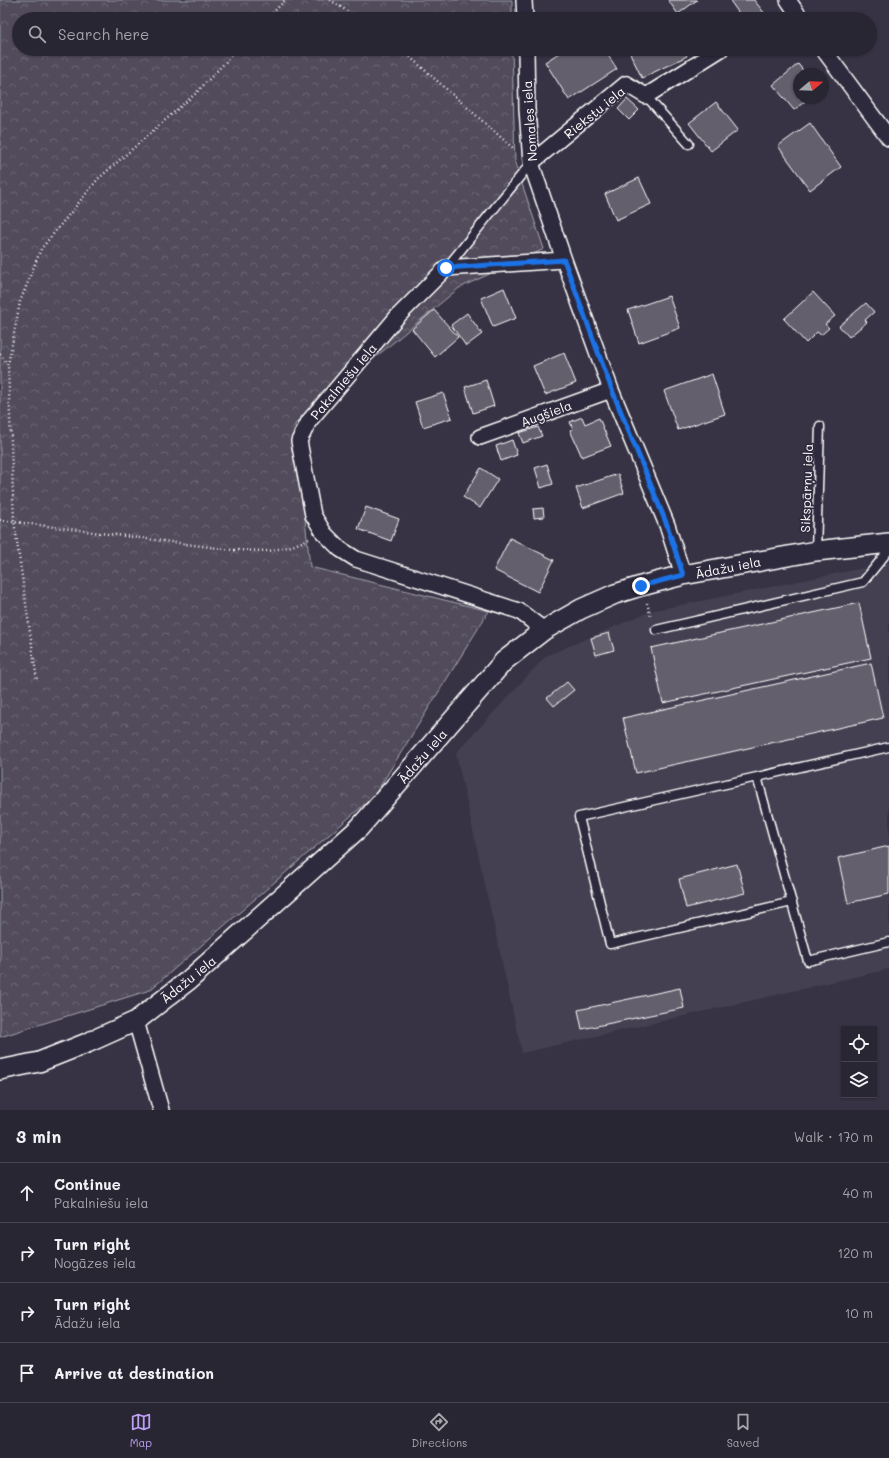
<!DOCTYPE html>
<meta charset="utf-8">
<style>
body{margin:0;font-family:Mali,sans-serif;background:#353240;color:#f1f3f6}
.controls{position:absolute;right:12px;bottom:12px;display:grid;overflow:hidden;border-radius:0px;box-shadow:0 1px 3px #0004}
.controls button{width:36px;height:36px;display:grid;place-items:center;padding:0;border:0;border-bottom:1px solid #45434f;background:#292634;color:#f1f3f6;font:20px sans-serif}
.compass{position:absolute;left:793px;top:68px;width:36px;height:36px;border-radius:50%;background:#292634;box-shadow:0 1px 3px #0004;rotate:71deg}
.stop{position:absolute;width:12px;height:12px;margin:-9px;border:3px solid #1a73e8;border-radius:50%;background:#fff}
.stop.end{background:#1a73e8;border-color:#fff;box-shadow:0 1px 4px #0008}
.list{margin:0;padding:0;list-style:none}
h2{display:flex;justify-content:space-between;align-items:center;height:52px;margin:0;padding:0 16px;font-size:17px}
h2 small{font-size:13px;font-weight:400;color:#a5a5ac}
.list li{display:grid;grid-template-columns:26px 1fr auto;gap:12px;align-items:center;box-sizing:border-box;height:60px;padding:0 16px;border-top:1px solid #45434f}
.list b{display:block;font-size:15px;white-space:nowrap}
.list p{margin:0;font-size:13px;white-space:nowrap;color:#a5a5ac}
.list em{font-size:13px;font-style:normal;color:#a5a5ac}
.icon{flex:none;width:22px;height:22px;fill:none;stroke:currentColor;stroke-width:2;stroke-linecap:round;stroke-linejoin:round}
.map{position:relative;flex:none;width:889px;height:1110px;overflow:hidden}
.search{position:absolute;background:#292634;box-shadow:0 1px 3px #0004;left:12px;right:12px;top:12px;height:44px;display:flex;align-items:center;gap:10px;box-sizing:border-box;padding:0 14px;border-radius:22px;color:#a5a5ac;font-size:15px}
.sheet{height:292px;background:#292634}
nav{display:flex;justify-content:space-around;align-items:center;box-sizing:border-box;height:56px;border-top:1px solid #45434f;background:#292634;font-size:11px;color:#a5a5ac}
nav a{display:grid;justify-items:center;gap:2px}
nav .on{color:#bca0f2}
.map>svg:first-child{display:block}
.built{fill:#444051}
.forest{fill:url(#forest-crowns);stroke:#a8a6ae}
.building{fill:#635f6d;stroke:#fff}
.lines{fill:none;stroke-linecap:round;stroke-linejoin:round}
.service-casing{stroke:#fff;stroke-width:11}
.minor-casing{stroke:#fff;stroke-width:18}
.tertiary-casing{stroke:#fff;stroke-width:22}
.path{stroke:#fff;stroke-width:2.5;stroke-dasharray:1 3;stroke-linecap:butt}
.service{stroke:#2f2a3d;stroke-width:8}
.minor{stroke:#2f2a3d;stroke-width:15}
.tertiary{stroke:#2f2a3d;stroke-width:19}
.route{stroke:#1a73e8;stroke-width:5}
.labels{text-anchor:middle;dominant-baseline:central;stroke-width:3.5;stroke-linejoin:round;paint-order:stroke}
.street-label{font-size:13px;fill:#fff;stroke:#2f2a3d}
</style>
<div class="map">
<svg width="889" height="1110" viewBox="0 0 889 1110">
<defs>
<pattern id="forest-crowns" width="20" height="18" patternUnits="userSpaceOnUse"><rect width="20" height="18" fill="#514c5c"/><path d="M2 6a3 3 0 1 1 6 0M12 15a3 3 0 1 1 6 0" fill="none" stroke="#6b6774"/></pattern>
</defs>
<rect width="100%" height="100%" fill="#373345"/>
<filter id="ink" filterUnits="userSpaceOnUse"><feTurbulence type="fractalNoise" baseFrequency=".025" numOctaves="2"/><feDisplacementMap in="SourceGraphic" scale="8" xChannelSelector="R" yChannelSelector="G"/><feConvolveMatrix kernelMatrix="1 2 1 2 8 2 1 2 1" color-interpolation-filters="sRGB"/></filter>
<g filter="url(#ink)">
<path class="built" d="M 889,563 L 889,969 L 522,1053 L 456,753 L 546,656 L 651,611 Z"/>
<path class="forest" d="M 0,0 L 512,0 L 512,19 L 19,19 L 19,49 L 512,49 L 515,163 L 544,249 L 459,288 L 295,424 L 310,567 L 489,611 L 374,796 L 150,990 L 0,1037 Z"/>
<path class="building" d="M 668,0 L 697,0 L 678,14 Z
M 733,0 L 754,0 L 765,14 L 758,19 L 743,19 L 731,2 Z
M 565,49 L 604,49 L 617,69 L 569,100 L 545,62 Z
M 628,49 L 684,49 L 687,56 L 642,78 Z
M 798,64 L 806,74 L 799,74 L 799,98 L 809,98 L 794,110 L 773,85 Z
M 627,99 L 639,110 L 629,120 L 618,109 Z
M 716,102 L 738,130 L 711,151 L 689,123 Z
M 810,123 L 841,167 L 810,190 L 778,146 Z
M 639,178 L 651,204 L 616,220 L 605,194 Z
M 504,288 L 516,318 L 493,327 L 481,298 Z
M 813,292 L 835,316 L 825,324 L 829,328 L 821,335 L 817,332 L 806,343 L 784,319 Z
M 669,296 L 680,328 L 639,343 L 628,310 Z
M 866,303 L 874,312 L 865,320 L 867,322 L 849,337 L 839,326 Z
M 434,310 L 458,337 L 435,357 L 412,329 Z
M 467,313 L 482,334 L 466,346 L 451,325 Z
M 564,353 L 576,383 L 545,395 L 533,366 Z
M 712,374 L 725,414 L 678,430 L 664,391 Z
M 486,380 L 494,406 L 473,413 L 465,387 Z
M 443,393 L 452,418 L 423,427 L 415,402 Z
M 582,417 L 585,424 L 599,418 L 611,446 L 582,457 L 570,430 L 573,429 L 570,422 Z
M 538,427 L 542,436 L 523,443 L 519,433 Z
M 512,440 L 517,455 L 501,461 L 496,446 Z
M 547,464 L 553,484 L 541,488 L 535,468 Z
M 481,468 L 498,479 L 480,508 L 463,497 Z
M 618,474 L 624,493 L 583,508 L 576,488 Z
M 366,507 L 399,519 L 391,541 L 358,529 Z
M 543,508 L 544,517 L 534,518 L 533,509 Z
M 510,538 L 554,560 L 538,592 L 494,570 Z
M 859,603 L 871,658 L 663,703 L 651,648 Z
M 609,633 L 614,650 L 596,655 L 591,638 Z
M 871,663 L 883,718 L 636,773 L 623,718 Z
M 567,682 L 574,690 L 554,706 L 547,698 Z
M 889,846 L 889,894 L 848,903 L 838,858 Z
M 737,864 L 745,893 L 686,908 L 679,879 Z
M 680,988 L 684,1008 L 582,1029 L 578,1010 Z"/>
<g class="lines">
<defs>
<path id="service" d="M 646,96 L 689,144
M 447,267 L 531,163
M 816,551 L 820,426
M 656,630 L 863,582 L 889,550
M 889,747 L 757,777 L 808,961 L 889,942
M 757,777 L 579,817 L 610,944 L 792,902"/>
<path id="minor" d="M 524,0 L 525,19
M 788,0 L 801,19
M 526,49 L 527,109 L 531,163 L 564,260 L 611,390 L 667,525 L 683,575
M 823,49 L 889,138
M 531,163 L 626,84 L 646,96 L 721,49
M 480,437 L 611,390
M 544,630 L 519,611 L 356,559 L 340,549 L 324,533 L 313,515 L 299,441 L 309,421 L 338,387 L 397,317 L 446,268 L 564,260
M 136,1021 L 161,1110"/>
<path id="tertiary" d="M 0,1070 L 39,1062 L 87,1043 L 136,1021 L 190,979 L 359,828 L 504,661 L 544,630 L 581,609 L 615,594 L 641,586 L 683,575 L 816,551 L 889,543"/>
</defs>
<use href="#service" class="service-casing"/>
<use href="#minor" class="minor-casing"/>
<use href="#tertiary" class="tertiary-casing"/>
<path class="path" d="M 330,0 L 360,19
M 267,19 L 285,0
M 401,49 L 513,148
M 0,354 L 8,365 L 14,521 L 37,680
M 8,365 L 20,302 L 41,249 L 98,179 L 195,94 L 238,49
M 0,520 L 233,550 L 269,551 L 292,546 L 309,539
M 647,603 L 651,617"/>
<use href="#service" class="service"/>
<use href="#minor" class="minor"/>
<use href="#tertiary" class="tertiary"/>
</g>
</g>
<g class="lines" filter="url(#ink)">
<path class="route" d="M 446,268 L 564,260 L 612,390 L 667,525 L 683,575 L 641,586"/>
</g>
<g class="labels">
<g class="street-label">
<text transform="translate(594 112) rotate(-39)">Riekstu iela</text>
<text transform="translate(529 121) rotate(-94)">Nomales iela</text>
<text transform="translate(343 381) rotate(-50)">Pakalniešu iela</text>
<text transform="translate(546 413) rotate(-20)">Augšiela</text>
<text transform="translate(806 488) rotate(-88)">Sikspārņu iela</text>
<text transform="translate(728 567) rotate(-11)">Ādažu iela</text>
<text transform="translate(422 756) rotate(-49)">Ādažu iela</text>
<text transform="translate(188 979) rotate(-39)">Ādažu iela</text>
</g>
</g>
</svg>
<div class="controls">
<button><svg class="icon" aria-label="locate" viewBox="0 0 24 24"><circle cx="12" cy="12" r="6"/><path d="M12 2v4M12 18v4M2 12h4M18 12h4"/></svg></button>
<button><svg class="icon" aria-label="layers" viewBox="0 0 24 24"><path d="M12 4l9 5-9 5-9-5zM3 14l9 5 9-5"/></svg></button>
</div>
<svg class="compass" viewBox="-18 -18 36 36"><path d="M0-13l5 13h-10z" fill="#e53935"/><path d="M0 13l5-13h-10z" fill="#a5a5ac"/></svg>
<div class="stop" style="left:446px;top:268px"></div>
<div class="stop end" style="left:641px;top:586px"></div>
<div class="search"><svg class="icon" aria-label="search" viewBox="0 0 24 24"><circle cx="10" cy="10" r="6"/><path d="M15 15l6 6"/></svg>Search here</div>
</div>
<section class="sheet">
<h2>3 min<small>Walk · 170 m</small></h2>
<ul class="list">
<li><svg class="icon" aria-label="ahead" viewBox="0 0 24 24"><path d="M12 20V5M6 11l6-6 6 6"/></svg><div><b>Continue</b><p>Pakalniešu iela</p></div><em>40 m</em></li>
<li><svg class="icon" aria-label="right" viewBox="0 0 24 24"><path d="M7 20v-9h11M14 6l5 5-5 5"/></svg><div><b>Turn right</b><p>Nogāzes iela</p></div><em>120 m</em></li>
<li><svg class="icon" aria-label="right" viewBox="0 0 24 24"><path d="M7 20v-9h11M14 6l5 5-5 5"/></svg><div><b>Turn right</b><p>Ādažu iela</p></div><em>10 m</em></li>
<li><svg class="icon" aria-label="arrive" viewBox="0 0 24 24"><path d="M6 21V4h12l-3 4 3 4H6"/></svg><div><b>Arrive at destination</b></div></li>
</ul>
</section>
<nav>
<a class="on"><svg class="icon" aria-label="map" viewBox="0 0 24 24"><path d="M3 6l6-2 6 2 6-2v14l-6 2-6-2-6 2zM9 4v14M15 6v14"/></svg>Map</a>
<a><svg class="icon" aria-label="directions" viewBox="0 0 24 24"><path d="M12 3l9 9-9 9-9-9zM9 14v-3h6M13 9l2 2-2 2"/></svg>Directions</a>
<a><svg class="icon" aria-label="saved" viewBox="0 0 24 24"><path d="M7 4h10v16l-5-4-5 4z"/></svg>Saved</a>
</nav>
